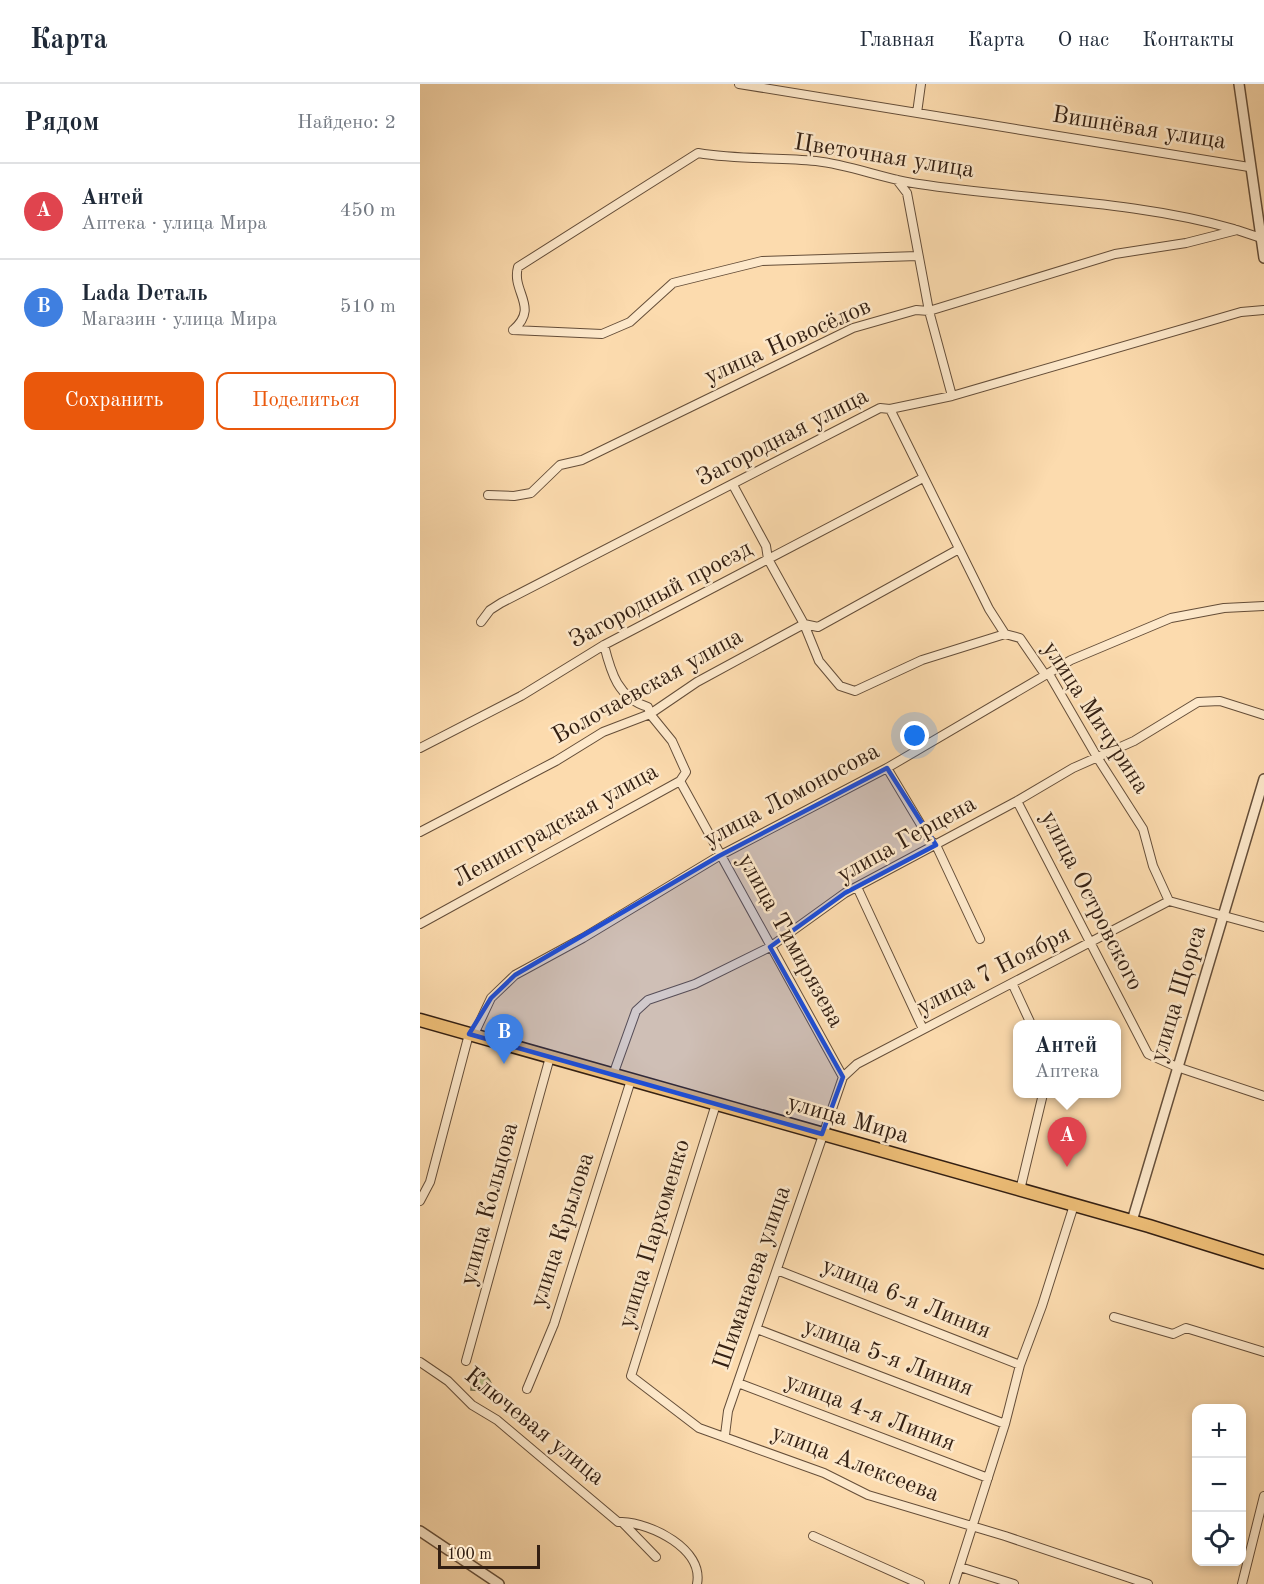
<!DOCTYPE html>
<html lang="ru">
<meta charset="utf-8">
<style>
body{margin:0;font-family:"Old Standard TT",serif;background:#f6f6f7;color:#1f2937}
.controls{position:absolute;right:18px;bottom:18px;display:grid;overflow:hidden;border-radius:12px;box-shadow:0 3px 9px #0003}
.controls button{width:54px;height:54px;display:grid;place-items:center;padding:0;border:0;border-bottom:2px solid #e0e1e3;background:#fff;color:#1f2937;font:30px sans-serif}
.scale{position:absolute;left:18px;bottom:15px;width:102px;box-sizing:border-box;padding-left:6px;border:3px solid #331f12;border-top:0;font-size:16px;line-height:21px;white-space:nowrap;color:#331f12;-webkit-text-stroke:4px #fde8ca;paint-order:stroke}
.you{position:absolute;left:495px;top:652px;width:21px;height:21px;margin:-15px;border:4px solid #fff;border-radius:50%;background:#1a73e8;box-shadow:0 0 0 9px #1a73e833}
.badge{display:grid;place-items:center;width:39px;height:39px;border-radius:50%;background:#ea580c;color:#fff;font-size:20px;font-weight:700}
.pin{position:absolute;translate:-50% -50px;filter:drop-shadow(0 2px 3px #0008)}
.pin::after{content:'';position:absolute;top:32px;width:21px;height:18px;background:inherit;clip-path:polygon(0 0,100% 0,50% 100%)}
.popup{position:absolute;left:593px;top:936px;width:108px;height:78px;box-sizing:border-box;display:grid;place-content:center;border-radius:12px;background:#fff;filter:drop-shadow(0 2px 4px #0005);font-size:20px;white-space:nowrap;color:#747a83}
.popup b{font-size:22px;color:#1f2937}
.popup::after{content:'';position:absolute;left:50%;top:100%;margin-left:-12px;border:12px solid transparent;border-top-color:#fff}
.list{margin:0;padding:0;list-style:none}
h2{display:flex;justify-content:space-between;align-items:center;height:78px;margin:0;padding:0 24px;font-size:26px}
h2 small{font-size:20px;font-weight:400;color:#747a83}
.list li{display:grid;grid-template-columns:39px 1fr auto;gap:18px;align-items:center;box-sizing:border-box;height:96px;padding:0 24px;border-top:2px solid #e0e1e3}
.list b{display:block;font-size:22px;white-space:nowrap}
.list p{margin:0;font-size:20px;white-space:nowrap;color:#747a83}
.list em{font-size:20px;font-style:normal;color:#747a83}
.actions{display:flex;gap:12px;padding:18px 24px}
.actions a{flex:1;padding:14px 0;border:2px solid #ea580c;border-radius:12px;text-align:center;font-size:21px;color:#ea580c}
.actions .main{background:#ea580c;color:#fff}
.icon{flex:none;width:33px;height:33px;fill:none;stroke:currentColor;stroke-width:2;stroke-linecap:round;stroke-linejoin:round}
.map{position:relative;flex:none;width:844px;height:1500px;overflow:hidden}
header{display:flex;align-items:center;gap:36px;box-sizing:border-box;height:84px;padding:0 30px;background:#fff;border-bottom:2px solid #e0e1e3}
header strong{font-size:28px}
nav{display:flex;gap:33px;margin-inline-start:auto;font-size:21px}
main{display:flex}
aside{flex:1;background:#fff}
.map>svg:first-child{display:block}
.green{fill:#bdc18c;stroke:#78704f;stroke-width:1.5}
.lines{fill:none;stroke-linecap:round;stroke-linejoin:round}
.minor-casing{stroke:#654e39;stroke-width:10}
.tertiary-casing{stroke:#654e39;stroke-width:12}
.primary-casing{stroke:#331f12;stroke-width:15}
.minor{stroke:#fde8ca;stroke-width:8}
.tertiary{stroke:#fde8ca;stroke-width:9}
.primary{stroke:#eebe77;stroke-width:12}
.marked{fill:#1d4ed8;fill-opacity:0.2;stroke:#1d4ed8;stroke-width:4.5;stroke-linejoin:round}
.labels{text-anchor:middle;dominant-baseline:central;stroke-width:5;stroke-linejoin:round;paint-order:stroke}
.street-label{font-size:24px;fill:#331f12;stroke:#fde8ca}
</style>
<header>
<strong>Карта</strong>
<nav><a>Главная</a><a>Карта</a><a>О нас</a><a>Контакты</a></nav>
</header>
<main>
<aside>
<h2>Рядом<small>Найдено: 2</small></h2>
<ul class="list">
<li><span class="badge" style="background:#e0444e">A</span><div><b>Антей</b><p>Аптека · улица Мира</p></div><em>450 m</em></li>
<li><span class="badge" style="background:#3f7fe0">B</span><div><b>Lada Dеталь</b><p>Магазин · улица Мира</p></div><em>510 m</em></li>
</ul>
<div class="actions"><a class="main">Сохранить</a><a>Поделиться</a></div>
</aside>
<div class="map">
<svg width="844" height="1500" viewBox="0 0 844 1500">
<rect width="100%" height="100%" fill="#fcdbae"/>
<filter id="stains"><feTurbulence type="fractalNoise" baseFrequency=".00333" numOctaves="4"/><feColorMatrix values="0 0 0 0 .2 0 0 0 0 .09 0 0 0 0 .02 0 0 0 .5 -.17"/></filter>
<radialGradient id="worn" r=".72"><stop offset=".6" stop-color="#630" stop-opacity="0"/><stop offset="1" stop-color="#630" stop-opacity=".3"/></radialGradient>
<path class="green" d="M 52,1289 C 60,1289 68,1291 71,1299 L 67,1307 L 51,1306 Z"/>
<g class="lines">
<defs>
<path id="minor" d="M 319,0 L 829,83
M 497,29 L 501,0
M 477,96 L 487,109 L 509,227 L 532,312
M 93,246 C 120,223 91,208 98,183 L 278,69 C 318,76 357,73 396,77 C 431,81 464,95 499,100 C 604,116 712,116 814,145
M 93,246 L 182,250 L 210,238 L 253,199 L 342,177 L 498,172
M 470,325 L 569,525 L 585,550 L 600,554 L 624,589 L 629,590 L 677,673 L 723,745 L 733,782 L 749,817
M 313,401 L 346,462 L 348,475 L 384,540 L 399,577 L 420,602 L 435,607 L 502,576 L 585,550
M 68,411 L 94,412 L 111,409 L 140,381 L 162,376 L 433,244 L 496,226 L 509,227 L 695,170 L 766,159 L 817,146 L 841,154
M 61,538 L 70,526 L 81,519 L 460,324 L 470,325 L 532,312 L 821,228 L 844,226
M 184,561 C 191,589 198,614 228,623 L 230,630 L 252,657 L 266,688 L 260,697 L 423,993
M 0,664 L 101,612 L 184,561 L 503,394
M 467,684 L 510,756 L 516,761 L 560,855
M 597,717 L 728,970 L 757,983 L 844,1012
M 0,748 L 136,677 L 183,648 L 230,630 L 277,598 L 384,540 L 398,543 L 539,465
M 437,803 L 503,945
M 0,840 L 260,697
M 592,899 L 611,940
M 193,991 L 216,927 L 228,916 L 275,900 L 350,863 L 425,809 L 597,717 L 653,684 L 714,657 L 778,618 L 800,617 L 844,631
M 296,1020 L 211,1292 L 279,1344 L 404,1389 L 448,1411 L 585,1452 L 728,1500
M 600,1106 L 623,1010
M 0,1117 L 10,1098 L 49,950 L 56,946 L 71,914 L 95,891 L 163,854 L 299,772 L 467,684 L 651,576 L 751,534 L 804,524 L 844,522
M 357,1186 L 600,1281
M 694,1233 L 753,1250 L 766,1244 L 844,1268
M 337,1245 L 585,1340
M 46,1277 L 130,973
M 0,1278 L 28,1297 L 52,1321 L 77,1336 L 198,1438 L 202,1438 L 236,1473
M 318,1299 L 568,1394
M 107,1305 L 134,1240 L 211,996
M 305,1351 L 308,1327 L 423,993 L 437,980 L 749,817 L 844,843
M 202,1438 C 231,1439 284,1465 277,1500
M 393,1452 L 500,1500
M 540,1483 L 594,1500
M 534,1500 L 585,1340 L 600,1281 L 622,1222 L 654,1121
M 822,1500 L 844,1412"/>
<path id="tertiary" d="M 819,0 L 844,174
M 712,1137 L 844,695
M 0,1447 L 79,1500"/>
<path id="primary" d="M 0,936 L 729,1142 L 844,1178"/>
</defs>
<use href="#minor" class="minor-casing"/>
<use href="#tertiary" class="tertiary-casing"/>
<use href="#primary" class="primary-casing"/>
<use href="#minor" class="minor"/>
<use href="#tertiary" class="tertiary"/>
<use href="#primary" class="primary"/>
</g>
<path class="marked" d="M 467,684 L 516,761 L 425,809 L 350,863 L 423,993 L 402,1050 L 49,950 L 71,914 L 95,891 L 299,772 Z"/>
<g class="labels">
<g class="street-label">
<text transform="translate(719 45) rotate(9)">Вишнёвая улица</text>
<text transform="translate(464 73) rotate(9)">Цветочная улица</text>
<text transform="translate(368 258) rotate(-24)">улица Новосёлов</text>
<text transform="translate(363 354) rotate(-27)">Загородная улица</text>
<text transform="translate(241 511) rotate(-28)">Загородный проезд</text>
<text transform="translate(228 603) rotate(-29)">Волочаевская улица</text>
<text transform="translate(675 634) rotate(57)">улица Мичурина</text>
<text transform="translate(372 712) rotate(-28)">улица Ломоносова</text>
<text transform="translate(136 742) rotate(-29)">Ленинградская улица</text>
<text transform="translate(487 756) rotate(-29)">улица Герцена</text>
<text transform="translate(671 817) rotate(63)">улица Островского</text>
<text transform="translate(370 857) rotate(61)">улица Тимирязева</text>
<text transform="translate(574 887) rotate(-27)">улица 7 Ноября</text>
<text transform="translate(759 910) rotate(-73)">улица Щорса</text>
<text transform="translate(428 1036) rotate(16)">улица Мира</text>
<text transform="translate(70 1120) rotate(-75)">улица Кольцова</text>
<text transform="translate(143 1146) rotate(-72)">улица Крылова</text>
<text transform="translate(235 1150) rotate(-73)">улица Пархоменко</text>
<text transform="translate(333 1194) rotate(-71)">Шиманаева улица</text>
<text transform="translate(486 1215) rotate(22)">улица 6-я Линия</text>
<text transform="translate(468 1274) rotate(21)">улица 5-я Линия</text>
<text transform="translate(450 1329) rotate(21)">улица 4-я Линия</text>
<text transform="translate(114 1343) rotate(39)">Ключевая улица</text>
<text transform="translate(435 1380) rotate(21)">улица Алексеева</text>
</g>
</g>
<rect width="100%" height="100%" filter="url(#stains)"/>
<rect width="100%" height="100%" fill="url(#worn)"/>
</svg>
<div class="controls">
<button>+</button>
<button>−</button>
<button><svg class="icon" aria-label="locate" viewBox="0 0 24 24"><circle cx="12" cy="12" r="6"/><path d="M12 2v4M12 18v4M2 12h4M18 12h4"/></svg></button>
</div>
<div class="scale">100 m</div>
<div class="you"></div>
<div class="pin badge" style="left:647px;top:1083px;background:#e0444e">A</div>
<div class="popup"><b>Антей</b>Аптека</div>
<div class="pin badge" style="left:84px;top:980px;background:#3f7fe0">B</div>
</div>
</main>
